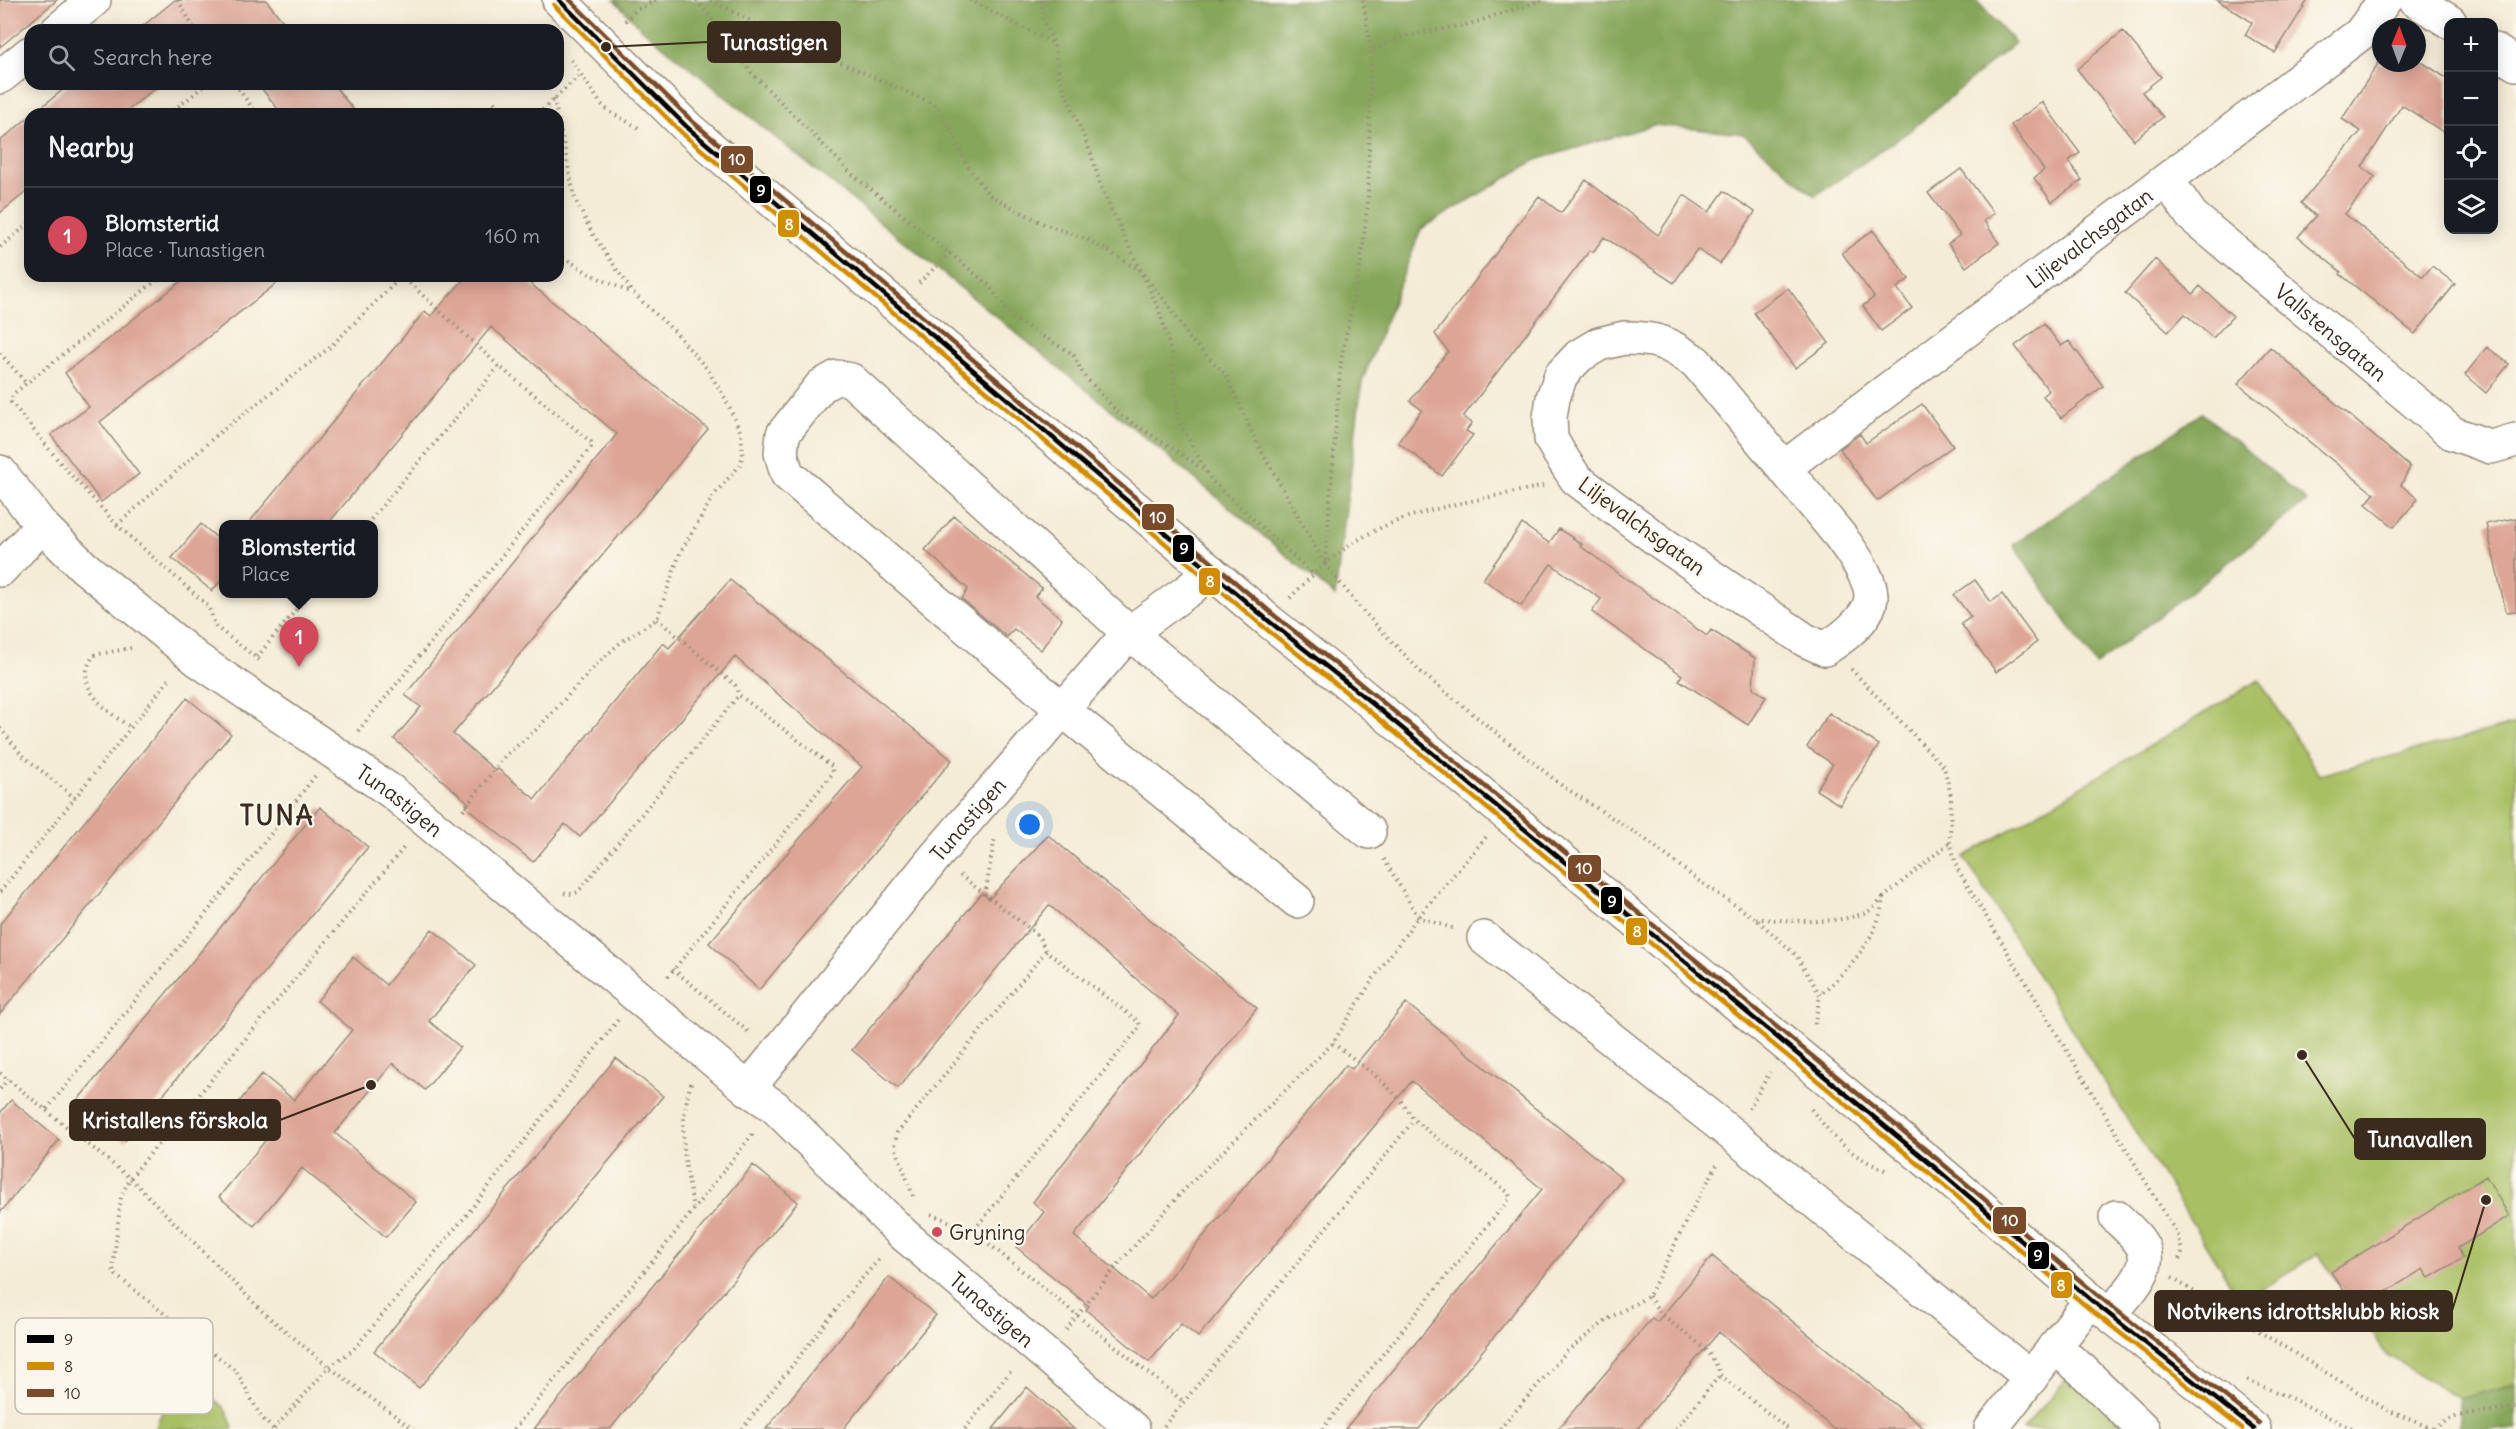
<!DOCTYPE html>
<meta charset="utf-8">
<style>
body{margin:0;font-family:Delius,sans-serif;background:#242831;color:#f1f3f6}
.controls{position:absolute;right:18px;top:18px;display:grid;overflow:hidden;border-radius:12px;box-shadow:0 3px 15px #0003}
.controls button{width:54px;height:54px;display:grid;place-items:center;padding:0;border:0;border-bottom:2px solid #363941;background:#171b24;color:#f1f3f6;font:30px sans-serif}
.compass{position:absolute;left:2372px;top:18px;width:54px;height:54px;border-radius:50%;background:#171b24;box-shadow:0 3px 15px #0003;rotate:1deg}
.you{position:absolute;left:1030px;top:825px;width:21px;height:21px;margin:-15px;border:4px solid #fff;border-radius:50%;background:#1a73e8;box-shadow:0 0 0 9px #1a73e833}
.badge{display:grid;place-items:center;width:39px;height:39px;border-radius:50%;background:#d1495b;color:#fff;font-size:20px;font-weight:700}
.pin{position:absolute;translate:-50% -50px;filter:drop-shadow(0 2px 3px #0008)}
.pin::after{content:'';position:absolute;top:32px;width:21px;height:18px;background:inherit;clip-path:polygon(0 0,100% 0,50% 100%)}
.popup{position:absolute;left:219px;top:520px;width:159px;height:78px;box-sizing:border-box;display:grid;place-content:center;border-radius:12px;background:#171b24;filter:drop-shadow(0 2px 4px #0005);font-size:20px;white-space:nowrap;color:#9ea1a6}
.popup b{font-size:22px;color:#f1f3f6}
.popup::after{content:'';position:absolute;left:50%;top:100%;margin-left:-12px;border:12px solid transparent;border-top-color:#171b24}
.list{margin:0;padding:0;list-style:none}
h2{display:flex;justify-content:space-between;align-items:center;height:78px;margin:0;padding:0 24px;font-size:26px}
h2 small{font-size:20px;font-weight:400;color:#9ea1a6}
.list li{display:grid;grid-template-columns:39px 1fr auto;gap:18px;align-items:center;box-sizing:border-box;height:96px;padding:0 24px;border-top:2px solid #363941}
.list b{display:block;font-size:22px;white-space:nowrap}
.list p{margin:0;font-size:20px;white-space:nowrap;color:#9ea1a6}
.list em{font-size:20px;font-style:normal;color:#9ea1a6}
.icon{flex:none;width:33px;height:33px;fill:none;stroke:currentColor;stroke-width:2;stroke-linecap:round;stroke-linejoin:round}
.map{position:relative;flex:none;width:2516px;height:1429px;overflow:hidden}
.search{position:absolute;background:#171b24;box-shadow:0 3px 15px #0003;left:24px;top:24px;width:540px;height:66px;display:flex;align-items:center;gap:15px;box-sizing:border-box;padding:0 21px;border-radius:18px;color:#9ea1a6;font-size:22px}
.panel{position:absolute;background:#171b24;box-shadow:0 3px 15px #0003;left:24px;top:108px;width:540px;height:174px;border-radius:18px}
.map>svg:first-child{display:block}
.green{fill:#a8bf64;stroke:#727441;stroke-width:1.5}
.forest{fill:#86a65a;stroke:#60683c;stroke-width:1.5}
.building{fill:#dda596}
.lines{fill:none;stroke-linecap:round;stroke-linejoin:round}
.minor-casing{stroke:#988b7a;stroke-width:36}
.path{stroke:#988b7a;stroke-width:4;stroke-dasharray:1.5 4.5;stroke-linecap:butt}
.minor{stroke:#fff;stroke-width:33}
.bus-1-casing{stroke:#fbf7ec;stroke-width:9}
.bus-2-casing{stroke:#fbf7ec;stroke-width:9}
.bus-3-casing{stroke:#fbf7ec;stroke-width:9}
.bus-1{stroke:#000;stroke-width:4.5}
.bus-2{stroke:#d18d06;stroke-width:4.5}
.bus-3{stroke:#7a4b2a;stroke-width:4.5}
.poi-dot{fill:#d1495b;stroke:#fbf7ec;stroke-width:2}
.labels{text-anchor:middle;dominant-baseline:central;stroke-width:4.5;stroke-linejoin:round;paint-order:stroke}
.street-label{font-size:21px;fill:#3b2a1e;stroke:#fbf7ec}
.poi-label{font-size:21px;fill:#3b2a1e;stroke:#fbf7ec;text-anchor:start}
.district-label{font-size:27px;font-weight:bold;letter-spacing:1.5px;fill:#3b2a1e;stroke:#fbf7ec}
.key{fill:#fbf7ec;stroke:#c1baae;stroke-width:1.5}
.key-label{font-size:16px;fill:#3b2a1e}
.leader{fill:none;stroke:#3b2a1e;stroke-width:2}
.callout-dot{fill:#3b2a1e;stroke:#fbf7ec;stroke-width:2}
.callout{fill:#3b2a1e;stroke:#3b2a1e;stroke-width:2}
.callout-label{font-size:22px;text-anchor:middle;font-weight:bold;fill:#fff}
.line-badge{stroke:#fbf7ec;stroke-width:2}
.badge-label{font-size:16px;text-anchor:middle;font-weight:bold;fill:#fff}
</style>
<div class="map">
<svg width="2516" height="1429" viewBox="0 0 2516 1429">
<rect width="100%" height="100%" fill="#fbf7ec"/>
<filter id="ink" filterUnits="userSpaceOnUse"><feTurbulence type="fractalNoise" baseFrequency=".0167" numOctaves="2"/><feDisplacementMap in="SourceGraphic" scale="12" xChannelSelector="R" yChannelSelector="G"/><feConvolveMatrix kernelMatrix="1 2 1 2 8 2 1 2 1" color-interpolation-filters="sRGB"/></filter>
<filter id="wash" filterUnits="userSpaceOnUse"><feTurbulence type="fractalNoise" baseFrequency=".008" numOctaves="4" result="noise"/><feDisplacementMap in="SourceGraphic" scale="24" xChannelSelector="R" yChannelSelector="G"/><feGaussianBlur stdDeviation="1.35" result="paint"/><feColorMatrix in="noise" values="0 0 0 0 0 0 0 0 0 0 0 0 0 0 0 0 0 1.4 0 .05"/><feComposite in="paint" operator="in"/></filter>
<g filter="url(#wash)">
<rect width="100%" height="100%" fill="#f5ecd7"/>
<path class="green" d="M 2259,680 L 2319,775 L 2516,724 L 2516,1384 L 2459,1399 L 2387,1355 L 2318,1253 L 2242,1303 L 1964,857 Z
M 2070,1375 L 2129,1429 L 2023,1429 Z
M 187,1393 C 212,1393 228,1404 233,1429 L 156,1429 C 160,1410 169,1400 187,1393 Z"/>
<path class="forest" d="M 614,0 L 1976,0 L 2015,43 L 1911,130 L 1815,196 L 1743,134 L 1654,125 L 1536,160 L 1421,229 L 1362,382 L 1335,596 L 1164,453 L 642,29 Z
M 2202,413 L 2307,501 L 2096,665 L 2013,545 Z
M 2516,1384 L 2516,1429 L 2459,1429 L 2459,1399 Z"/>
<g id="blocks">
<path class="building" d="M 0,0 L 57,0 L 0,47 Z
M 175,0 L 266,0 L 290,30 L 138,30 Z
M 2217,0 L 2308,0 L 2275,53 L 2245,35 L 2252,22 Z
M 2123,31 L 2161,77 L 2142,92 L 2163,117 L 2134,140 L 2077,69 Z
M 2381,59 L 2381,63 L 2417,63 L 2417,59 L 2448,79 L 2448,135 L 2402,105 L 2362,167 L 2375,177 L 2345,214 L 2423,277 L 2432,266 L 2455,284 L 2415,334 L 2340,274 L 2341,272 L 2298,237 L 2316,216 L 2301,203 L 2361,131 L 2342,119 Z
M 70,84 L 160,84 L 123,114 L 33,114 Z
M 258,84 L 333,84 L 357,114 L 282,114 Z
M 2042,102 L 2080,153 L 2068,161 L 2082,180 L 2052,202 L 2034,178 L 2044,170 L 2011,125 Z
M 30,116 L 30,189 L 0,213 L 0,141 Z
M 1961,169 L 1994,213 L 1984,221 L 1999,243 L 1966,267 L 1948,244 L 1960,235 L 1928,193 Z
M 1586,180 L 1658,235 L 1684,195 L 1709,212 L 1724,191 L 1755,212 L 1720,264 L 1697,249 L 1674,283 L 1604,237 L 1593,252 L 1590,250 L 1463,417 L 1472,423 L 1466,431 L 1473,435 L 1442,476 L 1398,442 L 1422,410 L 1410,401 L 1448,351 L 1435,334 L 1539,196 L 1561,213 Z
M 1873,230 L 1909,279 L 1897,288 L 1912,308 L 1881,331 L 1863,306 L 1874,297 L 1842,253 Z
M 2155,259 L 2193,294 L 2200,286 L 2233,316 L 2213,338 L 2185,314 L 2168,332 L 2125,293 Z
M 188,276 L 286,276 L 100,422 L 139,474 L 101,502 L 51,435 L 89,407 L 65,373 Z
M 467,276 L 521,276 L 708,429 L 453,734 L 496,771 L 498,769 L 535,799 L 663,643 L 669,648 L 730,580 L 952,760 L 759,990 L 709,943 L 862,767 L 735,657 L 580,837 L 565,824 L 533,862 L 466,807 L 469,803 L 394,739 L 421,707 L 405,695 L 617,434 L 491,327 L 327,525 L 247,525 L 425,311 L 431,316 Z
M 1788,288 L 1829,343 L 1795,368 L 1754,313 Z
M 2044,324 L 2061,346 L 2069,341 L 2103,386 L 2061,418 L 2043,396 L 2049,391 L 2015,346 Z
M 2270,347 L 2410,467 L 2401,485 L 2418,499 L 2394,527 L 2366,504 L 2374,494 L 2238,384 Z
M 2487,347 L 2509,364 L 2486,393 L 2465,375 Z
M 1922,404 L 1953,446 L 1877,501 L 1840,449 L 1860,434 L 1866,443 Z
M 954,516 L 1042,588 L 1035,596 L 1062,619 L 1041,650 L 1014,629 L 1007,637 L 962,599 L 968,589 L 925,550 Z
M 2516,518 L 2516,611 L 2506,612 L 2486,524 Z
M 201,524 L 224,544 L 224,577 L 212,591 L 172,558 Z
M 1522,524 L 1549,543 L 1559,529 L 1582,544 L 1580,546 L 1707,636 L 1711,630 L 1755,658 L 1753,688 L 1766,697 L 1748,725 L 1679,680 L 1682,675 L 1592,612 L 1601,599 L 1551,564 L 1521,606 L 1483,579 Z
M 1975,580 L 1991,602 L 2002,594 L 2037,642 L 1996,672 L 1961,624 L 1971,617 L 1954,595 Z
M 187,698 L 231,734 L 0,1014 L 0,924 Z
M 1829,713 L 1879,745 L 1840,805 L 1816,790 L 1833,764 L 1807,747 Z
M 320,807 L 368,847 L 125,1141 L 77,1101 Z
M 1048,835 L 1257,1008 L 1074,1236 L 1151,1299 L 1346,1065 L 1352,1069 L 1406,1003 L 1622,1179 L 1419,1429 L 1345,1429 L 1542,1189 L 1412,1081 L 1198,1337 L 1181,1324 L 1149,1362 L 1086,1310 L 1089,1306 L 1016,1247 L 1044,1212 L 1033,1202 L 1179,1015 L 1049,905 L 898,1088 L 852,1050 L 982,893 L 989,899 Z
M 432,929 L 476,965 L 429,1021 L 460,1047 L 425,1090 L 393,1063 L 335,1133 L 416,1202 L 386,1237 L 302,1168 L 254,1226 L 219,1197 L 265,1141 L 230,1113 L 262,1074 L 294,1100 L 352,1030 L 317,1001 L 353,957 L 386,985 Z
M 616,1058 L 663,1096 L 419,1388 L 374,1351 Z
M 11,1100 L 59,1140 L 0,1213 L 0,1113 Z
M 753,1165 L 798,1202 L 610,1429 L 534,1429 Z
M 2486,1176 L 2509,1216 L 2458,1248 L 2463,1258 L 2429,1278 L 2423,1269 L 2357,1310 L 2331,1272 Z
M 1712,1256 L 1925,1429 L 1834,1429 L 1719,1332 L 1637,1429 L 1558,1429 L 1652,1318 L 1657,1322 Z
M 889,1277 L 936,1315 L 843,1429 L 766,1429 Z
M 1027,1387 L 1074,1429 L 993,1429 Z"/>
</g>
</g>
<g filter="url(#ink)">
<use href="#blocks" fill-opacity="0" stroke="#988b7a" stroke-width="1.5"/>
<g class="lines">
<defs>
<g id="minor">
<path d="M 559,0 L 688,128 L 762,192 L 1270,622 L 1351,686 L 1932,1165 L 2091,1300 L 2254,1429"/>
<path d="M 2415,0 L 2450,22"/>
<path d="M 58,30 L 94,0"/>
<path d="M 2494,50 L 2516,64"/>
<path d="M 0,77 L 30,53"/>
<path id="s1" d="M 2167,180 L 2192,216 L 2452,433 L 2491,447 L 2516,440"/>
<path d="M 1624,338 C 1660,338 1667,343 1696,362 L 1840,536 C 1851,551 1872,579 1871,598 C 1869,619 1841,639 1825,649 L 1805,640 L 1659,541 L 1576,479 L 1559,453 L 1551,439 L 1550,417 L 1553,398 L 1561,375 L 1579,356 L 1599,344 Z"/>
<path id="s2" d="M 1785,467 L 2360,34 L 2385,0"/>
<path id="s3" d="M 0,472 L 42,526 L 84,567 L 198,660 L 392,792 L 748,1089 L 775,1107 L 903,1234 L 1133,1429"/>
<path d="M 0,570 L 42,526"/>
<path d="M 1297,901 L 1063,710 L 787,474 L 781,453 L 783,434 L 821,386 L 837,377 L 851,380 L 1129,633 L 1369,832"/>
<path d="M 1484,938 L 1734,1136 L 2031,1378"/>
<path id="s4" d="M 748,1089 L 935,857 L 1129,633 L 1190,589 L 1210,571"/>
<path d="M 2110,1315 C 2122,1298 2152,1273 2144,1250 C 2140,1238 2125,1226 2116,1217"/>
<path d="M 2054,1347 L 2081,1369 L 2143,1429"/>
<path d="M 1991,1429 L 2091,1300"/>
</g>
</defs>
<use href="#minor" class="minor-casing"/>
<path class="path" d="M 178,0 L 195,30
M 697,0 L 752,73 L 853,175 L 989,285 L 1012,318 L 1073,354 L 1083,374 L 1120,415 L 1190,460 L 1207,473 L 1213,482 L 1313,574
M 711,0 L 764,28 L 936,105 L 953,132 L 966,164 L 989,195 L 1044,224 L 1087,239 L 1140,270 L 1169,306 L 1189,338 L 1226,375 L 1258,445 L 1325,564 L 1341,361 L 1361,262 L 1368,201 L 1371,50 L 1405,36 L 1473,23 L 1542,0
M 970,0 L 1054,44
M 1041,0 L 1043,18 L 1054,44 L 1060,79 L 1091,154 L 1102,190 L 1158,307 L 1172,354 L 1178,419 L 1206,472
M 1363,0 L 1371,50
M 625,21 L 636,10 L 657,0
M 571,60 L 601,104 L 610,112 L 641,129
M 235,84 L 257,114
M 554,99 L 557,114
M 494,102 L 504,114
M 169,114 L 207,84
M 538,114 L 581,74
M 0,247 L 30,223
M 558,254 L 590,274 L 631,293
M 162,276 L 13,394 L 11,402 L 62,465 L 117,525 L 208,606 L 216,627 L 262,662
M 919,283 L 951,252
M 0,353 L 26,383
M 367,524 L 499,366
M 117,525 L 219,433 L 329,348 L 402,276
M 1325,564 L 1361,609 L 1422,673 L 1561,785 L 1645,839 L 1699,881 L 1756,919 L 1796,955 L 1820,995 L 1814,1028
M 1290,598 C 1312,575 1335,553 1363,537 C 1412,508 1487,499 1543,486
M 657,619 L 735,685 L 739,695 L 833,767 L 833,773 L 666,979
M 131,648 L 94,655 C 70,687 109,713 132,728
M 257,657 L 309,594
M 1851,669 L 1944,767 L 1951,796 L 1950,842 L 1957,868 L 2179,1237 L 2182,1252 L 2178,1262
M 0,728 L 22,755 L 76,799
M 358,731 L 591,447 L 591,442 L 499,366 L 402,276
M 463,810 L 505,756 L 537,729 L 597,664 L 621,642 L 657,619 L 680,553 L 714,495 L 740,465 L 743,455 L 741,433 L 725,398 L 707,369 L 674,331 L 633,293 L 592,233 L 575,199 L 558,118
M 1384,859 L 1418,917 L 1455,929
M 960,875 L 1034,932 L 1040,939 L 1046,951 L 1139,1022 L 1140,1027 L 973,1231
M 0,892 L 171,677
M 564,893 L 572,894 L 578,892 L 739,695
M 985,895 L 995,836
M 1883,898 L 1950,842
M 1756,919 C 1789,920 1838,926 1869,911 C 1874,908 1879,902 1883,898 C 1879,939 1848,969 1820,995
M 673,969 L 751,1034
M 0,1073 L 130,1178 L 265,1314 L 329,1367 L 413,1429
M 691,1083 C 677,1131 685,1160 693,1208
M 0,1089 L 8,1079
M 47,1109 L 270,835 L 315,776
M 1749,1109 L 1770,1072
M 1811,1109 C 1836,1140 1848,1155 1887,1171
M 913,1196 L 895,1146 L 897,1133 L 1046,951
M 931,1214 L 973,1231 L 1184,1402
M 2172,1278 L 2387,1410 L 2433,1429
M 1649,1296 C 1653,1303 1658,1310 1663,1315 C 1682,1334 1714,1348 1720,1375 L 1788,1429
M 1066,1330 L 1114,1269 L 1183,1191 L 1333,1043 L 1373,979 L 1418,917 L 1486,837
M 2247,1380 L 2293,1399 L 2352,1429
M 1164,1426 L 1414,1120
M 273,1429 L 261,1417 L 237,1372 L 116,1275 L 113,1269 L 121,1196 L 130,1178 L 406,845
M 274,1429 L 329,1367 L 353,1350 L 464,1218 L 618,1020
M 514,1429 L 657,1256 L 755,1131
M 742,1429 L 851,1291 L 881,1257
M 965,1429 L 1013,1368
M 1322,1429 L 1510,1198 L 1509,1193 L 1414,1120 C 1395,1087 1363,1066 1333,1043
M 1500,1429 L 1567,1351 L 1611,1317 L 1649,1296 L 1690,1214 L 1718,1163
M 1676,1429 L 1720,1375
M 2434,1429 C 2461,1408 2485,1414 2516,1407"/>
<use href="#minor" class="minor"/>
<defs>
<path id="bus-1" d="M 559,0 L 688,128 L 1270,622 L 1351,686 L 1932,1165 L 2091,1300 L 2254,1429"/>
<path id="bus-2" d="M 554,5 L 683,134 L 1265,628 L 1346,692 L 1927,1171 L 2086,1306 L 2242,1429"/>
<path id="bus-3" d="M 570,0 L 693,122 L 1275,616 L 1356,680 L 1937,1159 L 2096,1294 L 2259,1423"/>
</defs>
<use href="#bus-1" class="bus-1-casing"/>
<use href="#bus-2" class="bus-2-casing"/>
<use href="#bus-3" class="bus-3-casing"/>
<use href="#bus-1" class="bus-1"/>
<use href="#bus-2" class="bus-2"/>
<use href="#bus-3" class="bus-3"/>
</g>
</g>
<circle class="poi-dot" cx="937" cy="1232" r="6"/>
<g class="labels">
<g class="street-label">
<text stroke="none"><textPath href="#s2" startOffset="381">Liljevalchsgatan</textPath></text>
<text stroke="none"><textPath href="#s1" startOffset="225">Vallstensgatan</textPath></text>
<text transform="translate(1642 526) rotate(36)">Liljevalchsgatan</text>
<text stroke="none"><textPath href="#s3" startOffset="520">Tunastigen</textPath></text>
<text stroke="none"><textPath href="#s4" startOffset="348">Tunastigen</textPath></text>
<text stroke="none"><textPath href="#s3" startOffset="1302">Tunastigen</textPath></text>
</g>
<g class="poi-label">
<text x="949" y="1232">Gryning</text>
</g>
<g class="district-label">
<text x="277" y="815">TUNA</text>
</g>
</g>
<rect x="15" y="1318" width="198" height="96" rx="9" class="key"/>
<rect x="27" y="1335" width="27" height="8" fill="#000"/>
<rect x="27" y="1362" width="27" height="8" fill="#d18d06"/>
<rect x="27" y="1389" width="27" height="8" fill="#7a4b2a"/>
<g class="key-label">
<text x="64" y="1345">9</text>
<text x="64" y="1372">8</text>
<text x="64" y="1399">10</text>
</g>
<path class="leader" d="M606 47L708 42M371 1085L280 1120M2302 1055L2355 1139M2486 1200L2452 1311"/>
<g class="callout-dot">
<circle cx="606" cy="47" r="6"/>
<circle cx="371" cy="1085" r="6"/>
<circle cx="2302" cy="1055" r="6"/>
<circle cx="2486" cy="1200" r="6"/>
</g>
<g class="callout">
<rect x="708" y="22" width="132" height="40" rx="6"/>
<rect x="70" y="1100" width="210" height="40" rx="6"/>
<rect x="2355" y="1119" width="130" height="40" rx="6"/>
<rect x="2155" y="1291" width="297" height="40" rx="6"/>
</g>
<g class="callout-label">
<text x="774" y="50">Tunastigen</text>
<text x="175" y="1128">Kristallens förskola</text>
<text x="2420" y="1147">Tunavallen</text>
<text x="2303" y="1319">Notvikens idrottsklubb kiosk</text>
</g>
<g class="line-badge">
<rect x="720" y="145" width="34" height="29" rx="6" fill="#7a4b2a"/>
<rect x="749" y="175" width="23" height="29" rx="6" fill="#000"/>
<rect x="777" y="209" width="23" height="29" rx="6" fill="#d18d06"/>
<rect x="1141" y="503" width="34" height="28" rx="6" fill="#7a4b2a"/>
<rect x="1172" y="534" width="23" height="29" rx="6" fill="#000"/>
<rect x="1198" y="567" width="23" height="29" rx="6" fill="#d18d06"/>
<rect x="1567" y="854" width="35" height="29" rx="6" fill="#7a4b2a"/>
<rect x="1600" y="886" width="23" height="29" rx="6" fill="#000"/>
<rect x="1625" y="917" width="23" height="29" rx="6" fill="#d18d06"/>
<rect x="1992" y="1206" width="35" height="29" rx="6" fill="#7a4b2a"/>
<rect x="2027" y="1241" width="23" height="29" rx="6" fill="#000"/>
<rect x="2050" y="1271" width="23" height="28" rx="6" fill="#d18d06"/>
</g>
<g class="badge-label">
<text x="737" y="165">10</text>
<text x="761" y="196">9</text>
<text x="789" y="230">8</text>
<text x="1158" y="523">10</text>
<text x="1184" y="554">9</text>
<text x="1210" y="587">8</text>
<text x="1584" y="874">10</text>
<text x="1612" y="907">9</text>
<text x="1637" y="937">8</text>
<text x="2010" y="1226">10</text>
<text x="2038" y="1261">9</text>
<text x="2061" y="1291">8</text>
</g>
</svg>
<div class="controls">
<button>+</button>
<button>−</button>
<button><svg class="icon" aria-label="locate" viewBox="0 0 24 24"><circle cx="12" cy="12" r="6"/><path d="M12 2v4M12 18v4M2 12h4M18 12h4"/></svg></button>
<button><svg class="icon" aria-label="layers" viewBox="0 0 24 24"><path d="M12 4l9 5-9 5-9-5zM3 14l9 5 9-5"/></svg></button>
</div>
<svg class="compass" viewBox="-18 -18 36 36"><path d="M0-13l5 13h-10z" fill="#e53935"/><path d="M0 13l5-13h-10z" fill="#9ea1a6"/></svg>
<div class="you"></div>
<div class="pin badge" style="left:299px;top:667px">1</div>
<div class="popup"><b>Blomstertid</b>Place</div>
<div class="search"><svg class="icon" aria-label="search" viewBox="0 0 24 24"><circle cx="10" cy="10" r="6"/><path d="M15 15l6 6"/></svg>Search here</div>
<section class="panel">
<h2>Nearby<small></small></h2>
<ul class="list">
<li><span class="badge">1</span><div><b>Blomstertid</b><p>Place · Tunastigen</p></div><em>160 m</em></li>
</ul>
</section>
</div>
